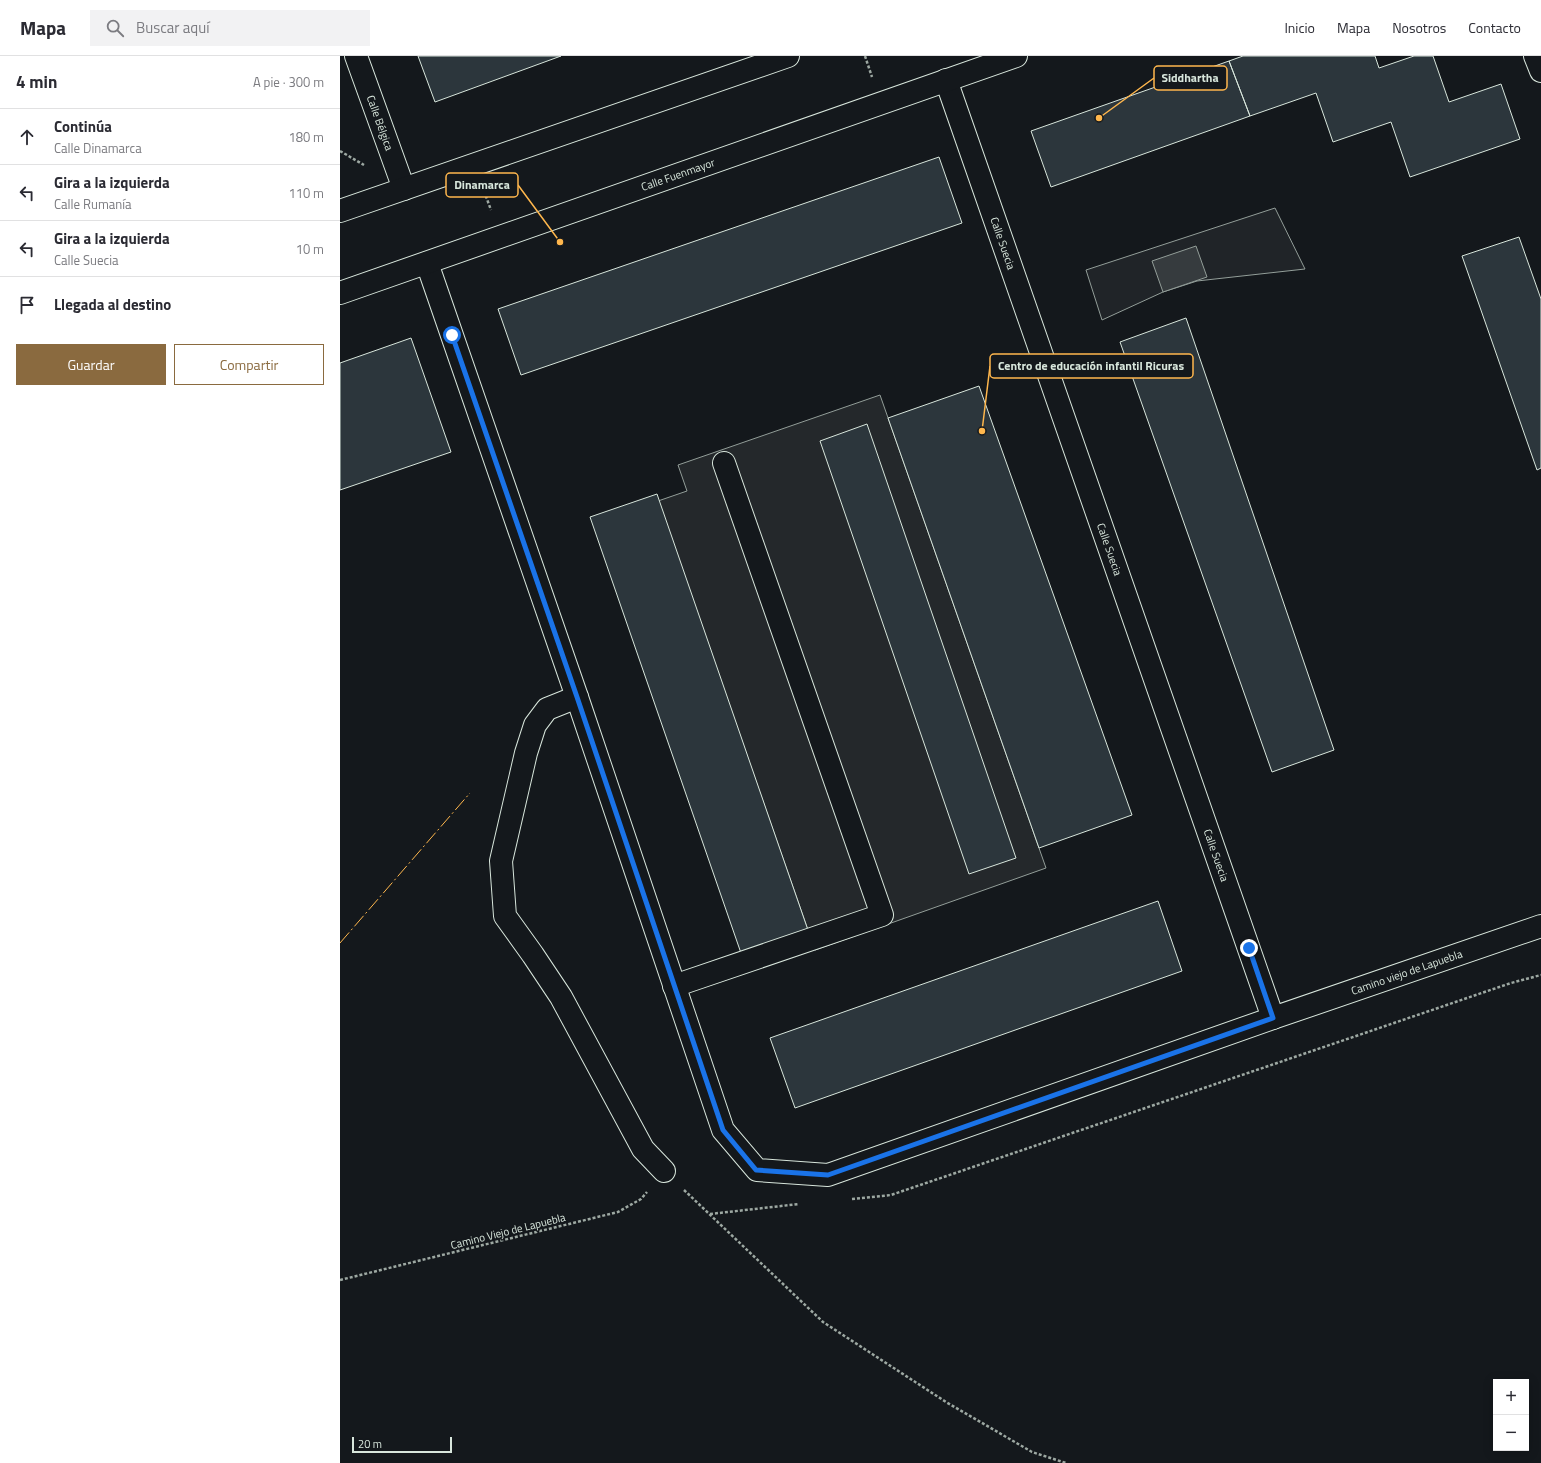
<!DOCTYPE html>
<html lang="es">
<meta charset="utf-8">
<style>
body{margin:0;font-family:"Titillium Web",sans-serif;background:#f2f2f3;color:#2b2b33}
.controls{position:absolute;right:12px;bottom:12px;display:grid;overflow:hidden;border-radius:0px;box-shadow:0 2px 10px #0003}
.controls button{width:36px;height:36px;display:grid;place-items:center;padding:0;border:0;border-bottom:1px solid #e1e1e2;background:#fff;color:#2b2b33;font:20px sans-serif}
.scale{position:absolute;left:12px;bottom:10px;width:100px;box-sizing:border-box;padding-left:4px;border:2px solid #d8e6dc;border-top:0;font-size:11px;line-height:14px;white-space:nowrap;color:#d8e6dc;-webkit-text-stroke:3px #14181c;paint-order:stroke}
.stop{position:absolute;width:12px;height:12px;margin:-9px;border:3px solid #1a73e8;border-radius:50%;background:#fff}
.stop.end{background:#1a73e8;border-color:#fff;box-shadow:0 1px 4px #0008}
.list{margin:0;padding:0;list-style:none}
h2{display:flex;justify-content:space-between;align-items:center;height:52px;margin:0;padding:0 16px;font-size:17px}
h2 small{font-size:13px;font-weight:400;color:#7c7c81}
.list li{display:grid;grid-template-columns:26px 1fr auto;gap:12px;align-items:center;box-sizing:border-box;height:56px;padding:0 16px;border-top:1px solid #e1e1e2}
.list b{display:block;font-size:15px;white-space:nowrap}
.list p{margin:0;font-size:13px;white-space:nowrap;color:#7c7c81}
.list em{font-size:13px;font-style:normal;color:#7c7c81}
.actions{display:flex;gap:8px;padding:12px 16px}
.actions a{flex:1;padding:9px 0;border:1px solid #8a6a3f;border-radius:0px;text-align:center;font-size:14px;color:#8a6a3f}
.actions .main{background:#8a6a3f;color:#fff}
.icon{flex:none;width:22px;height:22px;fill:none;stroke:currentColor;stroke-width:2;stroke-linecap:round;stroke-linejoin:round}
.map{position:relative;flex:none;width:1201px;height:1407px;overflow:hidden}
header{display:flex;align-items:center;gap:24px;box-sizing:border-box;height:56px;padding:0 20px;background:#fff;border-bottom:1px solid #e1e1e2}
header strong{font-size:19px}
nav{display:flex;gap:22px;margin-inline-start:auto;font-size:14px}
.search{width:280px;height:36px;background:#f2f2f3;display:flex;align-items:center;gap:10px;box-sizing:border-box;padding:0 14px;border-radius:0px;color:#7c7c81;font-size:15px}
main{display:flex}
aside{flex:1;background:#fff}
.map>svg:first-child{display:block}
.green{fill:#202428;stroke:#939e99}
.parking{fill:#24282b;stroke:#939e99}
.water{fill:#363b3e;stroke:#939e99}
.building{fill:#2c363c;stroke:#d8e6dc}
.lines{fill:none;stroke-linecap:round;stroke-linejoin:round}
.minor-casing{stroke:#d8e6dc;stroke-width:24}
.path{stroke:#9da8a2;stroke-width:2.5;stroke-dasharray:3 2;stroke-linecap:butt}
.minor{stroke:#14181c;stroke-width:22}
.power{stroke:#ffb74d;stroke-width:1;stroke-dasharray:14 3 2 3;stroke-linecap:butt}
.route{stroke:#1a73e8;stroke-width:5}
.labels{text-anchor:middle;dominant-baseline:central;stroke-width:3;stroke-linejoin:round;paint-order:stroke}
.street-label{font-size:11px;fill:#d8e6dc;stroke:#14181c}
.leader{fill:none;stroke:#ffb74d;stroke-width:1.5}
.callout-dot{fill:#ffb74d;stroke:#14181c;stroke-width:1.5}
.callout{fill:#14181c;stroke:#ffb74d;stroke-width:1.5}
.callout-label{font-size:12px;text-anchor:middle;font-weight:bold;fill:#d8e6dc}
</style>
<header>
<strong>Mapa</strong>
<div class="search"><svg class="icon" aria-label="search" viewBox="0 0 24 24"><circle cx="10" cy="10" r="6"/><path d="M15 15l6 6"/></svg>Buscar aquí</div>
<nav><a>Inicio</a><a>Mapa</a><a>Nosotros</a><a>Contacto</a></nav>
</header>
<main>
<aside>
<h2>4 min<small>A pie · 300 m</small></h2>
<ul class="list">
<li><svg class="icon" aria-label="ahead" viewBox="0 0 24 24"><path d="M12 20V5M6 11l6-6 6 6"/></svg><div><b>Continúa</b><p>Calle Dinamarca</p></div><em>180 m</em></li>
<li><svg class="icon" aria-label="left" viewBox="0 0 24 24"><path d="M17 20v-9H6M10 6l-5 5 5 5"/></svg><div><b>Gira a la izquierda</b><p>Calle Rumanía</p></div><em>110 m</em></li>
<li><svg class="icon" aria-label="left" viewBox="0 0 24 24"><path d="M17 20v-9H6M10 6l-5 5 5 5"/></svg><div><b>Gira a la izquierda</b><p>Calle Suecia</p></div><em>10 m</em></li>
<li><svg class="icon" aria-label="arrive" viewBox="0 0 24 24"><path d="M6 21V4h12l-3 4 3 4H6"/></svg><div><b>Llegada al destino</b></div></li>
</ul>
<div class="actions"><a class="main">Guardar</a><a>Compartir</a></div>
</aside>
<div class="map">
<svg width="1201" height="1407" viewBox="0 0 1201 1407">
<rect width="100%" height="100%" fill="#14181c"/>
<path class="green" d="M 935,152 L 965,213 L 857,225 L 823,236 L 762,264 L 746,214 Z"/>
<path class="parking" d="M 540,339 L 706,812 L 475,894 L 318,445 L 347,435 L 338,409 Z"/>
<path class="water" d="M 856,190 L 867,221 L 823,236 L 812,205 Z"/>
<path class="building" d="M 78,0 L 221,0 L 95,46 Z
M 903,0 L 1035,0 L 1039,12 L 1074,0 L 1093,0 L 1109,46 L 1161,28 L 1180,83 L 1070,121 L 1051,66 L 993,86 L 976,37 L 910,60 L 889,5 Z
M 889,5 L 910,60 L 711,131 L 691,75 Z
M 599,101 L 622,167 L 181,319 L 158,253 Z
M 1179,181 L 1201,243 L 1201,412 L 1197,414 L 1122,200 Z
M 846,262 L 994,694 L 932,716 L 780,286 Z
M 71,282 L 111,396 L 0,434 L 0,307 Z
M 639,330 L 792,759 L 699,792 L 548,362 Z
M 527,368 L 676,802 L 629,818 L 480,385 Z
M 317,438 L 469,877 L 402,900 L 250,461 Z
M 818,845 L 842,915 L 455,1052 L 430,982 Z"/>
<g class="lines">
<defs>
<g id="minor">
<path id="s1" d="M 16,0 L 64,133"/>
<path d="M 1195,0 L 1201,15"/>
<path id="s2" d="M 606,24 L 933,962"/>
<path d="M 0,155 L 448,0"/>
<path id="s3" d="M 87,207 L 237,641 L 383,1074 L 417,1114 L 488,1119 L 933,962 L 1201,870"/>
<path id="s4" d="M 0,237 L 676,0"/>
<path d="M 237,641 L 207,653 L 195,669 L 186,697 L 161,805 L 165,860 L 193,899 L 221,941 L 303,1093 L 324,1115"/>
<path d="M 334,930 L 542,859 L 384,407"/>
</g>
</defs>
<use href="#minor" class="minor-casing"/>
<path class="path" d="M 525,0 L 532,21
M 0,95 L 24,109
M 144,135 L 151,154
M 344,1134 L 483,1266 L 606,1346 L 692,1396 L 726,1407
M 512,1143 L 551,1139 L 1171,927 L 1201,919
M 370,1158 L 459,1148
M 0,1224 L 278,1156 L 301,1143 L 307,1136"/>
<use href="#minor" class="minor"/>
<path class="power" d="M 0,887 L 130,737"/>
</g>
<g class="lines">
<path class="route" d="M 112,279 L 237,641 L 383,1074 L 416,1114 L 488,1119 L 933,962 L 909,892"/>
</g>
<g class="labels">
<g class="street-label">
<text stroke="none"><textPath href="#s1" startOffset="71">Calle Bélgica</textPath></text>
<text stroke="none"><textPath href="#s4" startOffset="358">Calle Fuenmayor</textPath></text>
<text stroke="none"><textPath href="#s2" startOffset="173">Calle Suecia</textPath></text>
<text stroke="none"><textPath href="#s2" startOffset="497">Calle Suecia</textPath></text>
<text stroke="none"><textPath href="#s2" startOffset="821">Calle Suecia</textPath></text>
<text stroke="none"><textPath href="#s3" startOffset="1653">Camino viejo de Lapuebla</textPath></text>
<text transform="translate(168 1175) rotate(-14)">Camino Viejo de Lapuebla</text>
</g>
</g>
<path class="leader" d="M759 62L814 22M220 186L178 129M642 375L650 310"/>
<g class="callout-dot">
<circle cx="759" cy="62" r="4"/>
<circle cx="220" cy="186" r="4"/>
<circle cx="642" cy="375" r="4"/>
</g>
<g class="callout">
<rect x="814" y="10" width="73" height="24" rx="4"/>
<rect x="106" y="117" width="72" height="24" rx="4"/>
<rect x="650" y="298" width="203" height="24" rx="4"/>
</g>
<g class="callout-label">
<text x="850" y="26">Siddhartha</text>
<text x="142" y="133">Dinamarca</text>
<text x="751" y="314">Centro de educación infantil Ricuras</text>
</g>
</svg>
<div class="controls">
<button>+</button>
<button>−</button>
</div>
<div class="scale">20 m</div>
<div class="stop" style="left:112px;top:279px"></div>
<div class="stop end" style="left:909px;top:892px"></div>
</div>
</main>
